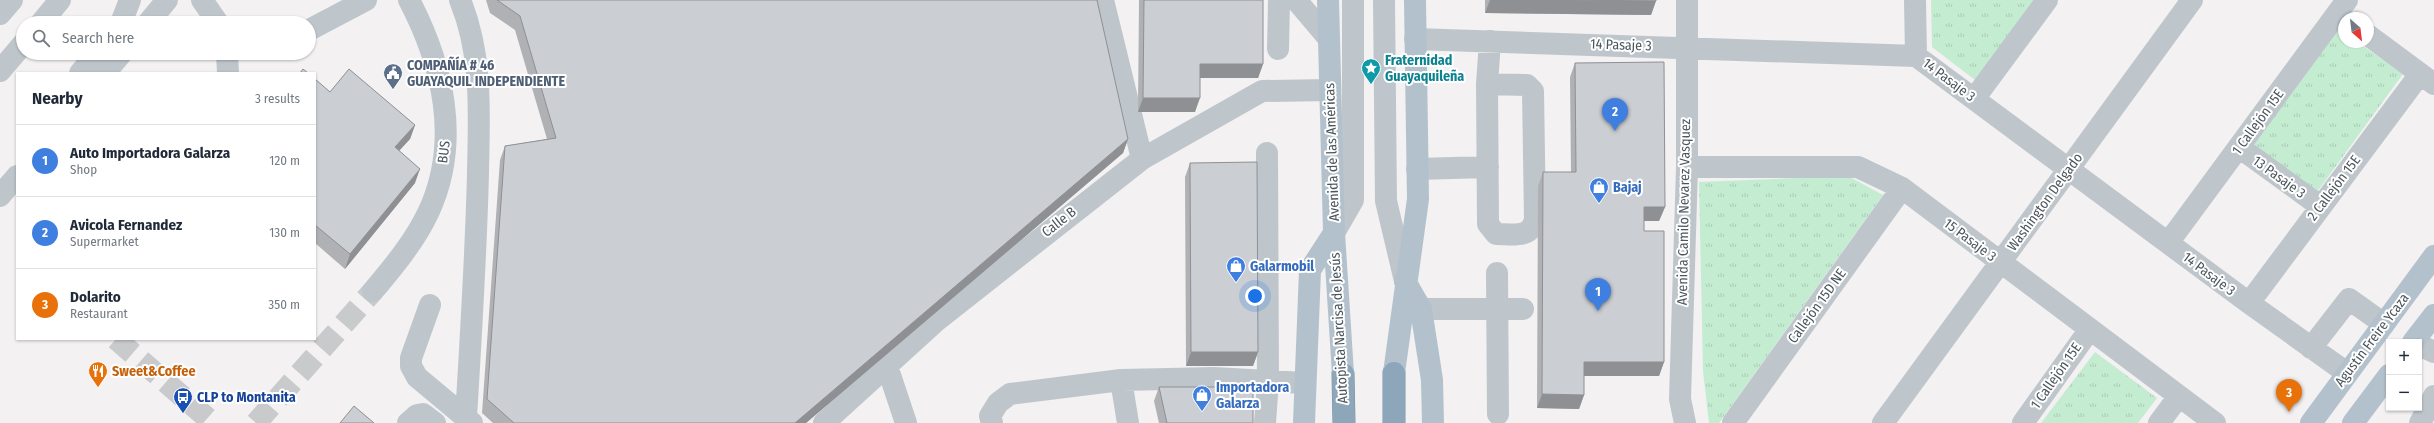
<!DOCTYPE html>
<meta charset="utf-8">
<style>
body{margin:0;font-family:"Fira Sans Condensed",sans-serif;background:#f2f2f3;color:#1f2937}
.controls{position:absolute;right:12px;bottom:12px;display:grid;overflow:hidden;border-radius:0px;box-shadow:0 1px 3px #0004}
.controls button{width:36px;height:36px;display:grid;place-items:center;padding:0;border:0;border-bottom:1px solid #e0e1e3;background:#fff;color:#1f2937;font:20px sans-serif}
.compass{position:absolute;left:2338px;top:12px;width:36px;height:36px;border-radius:50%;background:#fff;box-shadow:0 1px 3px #0004;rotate:152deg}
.you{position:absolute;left:1255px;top:296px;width:14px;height:14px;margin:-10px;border:3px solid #fff;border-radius:50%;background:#1a73e8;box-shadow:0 0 0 6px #1a73e833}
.badge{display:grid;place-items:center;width:26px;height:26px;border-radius:50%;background:#0b8043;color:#fff;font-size:13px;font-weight:700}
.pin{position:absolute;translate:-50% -33px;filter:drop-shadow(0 1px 2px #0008)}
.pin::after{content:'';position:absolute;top:21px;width:14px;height:12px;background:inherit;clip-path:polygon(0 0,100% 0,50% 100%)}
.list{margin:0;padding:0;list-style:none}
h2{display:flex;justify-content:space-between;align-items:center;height:52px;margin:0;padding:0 16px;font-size:17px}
h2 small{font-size:13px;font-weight:400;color:#747a83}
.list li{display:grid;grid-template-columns:26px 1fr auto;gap:12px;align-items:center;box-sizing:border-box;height:72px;padding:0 16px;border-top:1px solid #e0e1e3}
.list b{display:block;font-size:15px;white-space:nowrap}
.list p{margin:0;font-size:13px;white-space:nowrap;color:#747a83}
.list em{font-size:13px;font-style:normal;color:#747a83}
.icon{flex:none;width:22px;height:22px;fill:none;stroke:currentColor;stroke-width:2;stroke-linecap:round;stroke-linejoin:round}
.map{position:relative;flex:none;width:2434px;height:423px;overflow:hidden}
.search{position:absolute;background:#fff;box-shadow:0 1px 3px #0004;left:16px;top:16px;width:300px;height:44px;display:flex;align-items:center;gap:10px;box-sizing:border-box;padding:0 14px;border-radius:22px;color:#747a83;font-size:15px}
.panel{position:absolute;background:#fff;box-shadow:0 1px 3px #0004;left:16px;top:72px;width:300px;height:268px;border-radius:0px}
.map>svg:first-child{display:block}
.park{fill:url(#park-tufts)}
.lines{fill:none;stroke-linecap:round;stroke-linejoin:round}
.minor-tunnel{stroke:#c9cacc;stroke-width:22;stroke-dasharray:22 11;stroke-linecap:butt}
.highway-casing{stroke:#7891a6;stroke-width:23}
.minor{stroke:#bec6cc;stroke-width:22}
.major{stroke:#b3c1cc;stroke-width:22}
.highway{stroke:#8da6ba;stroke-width:22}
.wall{fill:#afb1b5}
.shaded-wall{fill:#8e9094}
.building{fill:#cbced3;stroke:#8e9094}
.labels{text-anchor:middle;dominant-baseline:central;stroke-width:4;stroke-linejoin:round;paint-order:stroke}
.street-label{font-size:14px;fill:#4a555c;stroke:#fff}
.culture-label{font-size:14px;font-weight:bold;fill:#0d838f;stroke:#fff;text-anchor:start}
.service-label{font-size:14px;font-weight:bold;fill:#4e5e75;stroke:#fff;text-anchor:start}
.shop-label{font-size:14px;font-weight:bold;fill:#366cbe;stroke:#fff;text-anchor:start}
.food-label{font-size:14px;font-weight:bold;fill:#c56008;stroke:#fff;text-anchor:start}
.transit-label{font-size:14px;font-weight:bold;fill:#164399;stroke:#fff;text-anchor:start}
</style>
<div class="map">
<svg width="2434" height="423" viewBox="0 0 2434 423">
<defs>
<pattern id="park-tufts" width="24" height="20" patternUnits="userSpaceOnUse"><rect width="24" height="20" fill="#c4ecd1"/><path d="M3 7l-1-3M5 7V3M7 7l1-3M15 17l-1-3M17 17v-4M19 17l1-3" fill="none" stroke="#aaccb6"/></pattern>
</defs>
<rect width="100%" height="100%" fill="#f3f1f1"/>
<path class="park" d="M 1931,0 L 2034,0 L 1975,80 L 1932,47 Z
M 2339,28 L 2344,32 L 2344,42 L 2358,42 L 2403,74 L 2317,192 L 2253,146 Z
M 1848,176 L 1883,195 L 1719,423 L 1709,423 L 1703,371 L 1699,182 Z
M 2095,352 L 2157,398 L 2138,423 L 2041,423 Z"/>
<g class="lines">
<path class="minor-tunnel" d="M 116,339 L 213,423
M 256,423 L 373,291"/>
<defs>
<path id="highway" d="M 1343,374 L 1344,423
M 1394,423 L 1394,373"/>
</defs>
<use href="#highway" class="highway-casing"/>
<path class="minor" d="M 202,0 L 218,23
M 460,0 C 483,56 479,113 478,173 C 476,254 471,336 466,417
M 1103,0 L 1142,159
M 1296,0 L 1329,39
M 1384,0 L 1386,201 L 1405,281
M 1915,0 L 1916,56
M 0,14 L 12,0
M 41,23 L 60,0
M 121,23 L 130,0
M 148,23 L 167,0
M 309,30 L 366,0
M 2368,35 L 2434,84
M 1415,39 L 1916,56 L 2249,303 L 2347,373
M 1278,49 L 1279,0
M 227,53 L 228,73
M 0,71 L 23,44
M 80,73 L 97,53
M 105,73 L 122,53
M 1487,84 L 1527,85 L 1533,91 L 1535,219 C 1531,239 1513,234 1496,234 L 1488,224 L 1487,84 L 1490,41
M 1974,99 L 2047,0
M 2239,147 L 2320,206
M 1267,153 L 1268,381 L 1304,383
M 1687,167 L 1858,167 L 1902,188 L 2215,423
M 1417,169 L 1488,167
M 0,196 L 17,176
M 1334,233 L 1353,200 L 1353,0
M 2168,243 L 2347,0
M 1497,273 L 1498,414
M 373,291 C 394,266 415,241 429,211 C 461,141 443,65 409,0
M 2249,303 L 2420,74
M 430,305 L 411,358 L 411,366 L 417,377 L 472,423
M 1421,309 L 1523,309
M 2419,345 L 2434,352
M 2311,348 L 2349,299 L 2384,324
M 883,354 L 906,423
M 1121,380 L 1128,423
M 408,423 L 417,415 L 423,414 L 435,423
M 824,423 L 936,321 L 1142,159 L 1262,91 L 1330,90
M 992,423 L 990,416 L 998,403 L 1010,394 L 1121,380 L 1214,378 L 1268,381 L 1265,423
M 1685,423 L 1680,399 L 1687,167 L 1687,0
M 1733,423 L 1902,188
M 1883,423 L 2192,0
M 2023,423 L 2090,329
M 2159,423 L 2179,396
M 2420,423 L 2434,396"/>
<path class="major" d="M 1328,0 L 1334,233 L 1343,374
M 1405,281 L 1421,309 L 1432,380 L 1433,423
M 2413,342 L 2434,315
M 1394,373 L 1418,199 L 1415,0
M 1304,423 L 1310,270 L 1334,233
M 2311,423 L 2434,256
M 2353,423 L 2389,375"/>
<use href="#highway" class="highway"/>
</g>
<path class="wall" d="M 486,0 L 1097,0 L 1128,139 L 1123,153 L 806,423 L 493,423 L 482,413 L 500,160 L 505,146 L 547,139 L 515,30 L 490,13 Z
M 1139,0 L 1263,0 L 1263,64 L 1258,78 L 1200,78 L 1195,112 L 1138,112 Z
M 1485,0 L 1656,0 L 1651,15 L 1485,13 Z
M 1575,63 L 1665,207 L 1659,221 L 1644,221 L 1644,231 L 1664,362 L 1659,376 L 1584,376 L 1584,395 L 1579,409 L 1537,408 L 1538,186 L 1543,172 L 1571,172 L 1570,77 Z
M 315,79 L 330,92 L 415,125 L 410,139 L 399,150 L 415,183 L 345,269 L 315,243 Z
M 1190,163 L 1258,352 L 1253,366 L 1186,366 L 1185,177 Z
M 1159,387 L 1253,423 L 1159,423 L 1154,401 Z"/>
<path class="shaded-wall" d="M 1490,0 L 1564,0 L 1656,1 L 1651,15 L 1485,13 Z
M 1200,64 L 1263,64 L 1258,78 L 1195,78 Z
M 1143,98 L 1200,98 L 1195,112 L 1138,112 Z
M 415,125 L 410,139 L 390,161 L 395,147 Z
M 1128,139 L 1123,153 L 806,423 L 795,423 Z
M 420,169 L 415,183 L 345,269 L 350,254 Z
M 1644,207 L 1665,207 L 1659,221 L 1639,221 Z
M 1191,352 L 1258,352 L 1253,366 L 1186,366 Z
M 1584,362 L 1664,362 L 1659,376 L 1579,376 Z
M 1542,394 L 1584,395 L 1579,409 L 1537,408 Z"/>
<path class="building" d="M 497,0 L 1097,0 L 1128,139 L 795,423 L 514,423 L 487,399 L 505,146 L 556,138 L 520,16 Z
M 1144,0 L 1263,0 L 1263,64 L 1200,64 L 1200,98 L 1143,98 Z
M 1564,0 L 1656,0 L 1656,1 Z
M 1664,62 L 1665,207 L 1644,207 L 1644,231 L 1664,231 L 1664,362 L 1584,362 L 1584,395 L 1542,394 L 1543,172 L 1576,172 L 1575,63 Z
M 303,69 L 308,73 L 300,73 Z
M 349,69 L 415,125 L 395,147 L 420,169 L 350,254 L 315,225 L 315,79 L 330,92 Z
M 1257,162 L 1258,352 L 1191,352 L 1190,163 Z
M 1159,387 L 1253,387 L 1253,423 L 1167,423 Z
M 354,406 L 374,423 L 340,423 Z"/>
<defs>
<symbol id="sight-pin" viewBox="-11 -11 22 30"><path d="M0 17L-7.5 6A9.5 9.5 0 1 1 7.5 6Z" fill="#0f9aa8" stroke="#fff"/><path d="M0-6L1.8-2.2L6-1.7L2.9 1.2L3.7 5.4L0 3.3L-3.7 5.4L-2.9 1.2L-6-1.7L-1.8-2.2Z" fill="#fff"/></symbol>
<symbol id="civic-pin" viewBox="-11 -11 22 30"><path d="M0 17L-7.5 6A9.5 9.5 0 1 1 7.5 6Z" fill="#5c6f8a" stroke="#fff"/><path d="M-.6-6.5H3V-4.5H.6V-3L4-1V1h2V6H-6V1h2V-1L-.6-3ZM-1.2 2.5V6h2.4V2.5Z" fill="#fff"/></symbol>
<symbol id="shop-pin" viewBox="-11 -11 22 30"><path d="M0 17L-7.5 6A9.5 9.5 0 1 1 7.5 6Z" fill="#3f7fe0" stroke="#fff"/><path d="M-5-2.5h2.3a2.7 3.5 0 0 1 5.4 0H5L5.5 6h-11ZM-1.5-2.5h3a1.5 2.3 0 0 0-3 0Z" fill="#fff"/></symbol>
<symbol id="restaurant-pin" viewBox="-11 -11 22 30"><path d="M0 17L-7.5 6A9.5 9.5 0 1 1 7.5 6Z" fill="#e8710a" stroke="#fff"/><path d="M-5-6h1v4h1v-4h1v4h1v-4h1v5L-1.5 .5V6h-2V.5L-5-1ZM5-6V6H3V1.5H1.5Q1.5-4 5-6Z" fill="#fff"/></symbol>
<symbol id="bus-pin" viewBox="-11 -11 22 30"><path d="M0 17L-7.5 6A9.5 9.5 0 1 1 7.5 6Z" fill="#1a4fb4" stroke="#fff"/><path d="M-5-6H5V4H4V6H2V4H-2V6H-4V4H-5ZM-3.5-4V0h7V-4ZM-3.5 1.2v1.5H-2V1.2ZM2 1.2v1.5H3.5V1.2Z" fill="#fff"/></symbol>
</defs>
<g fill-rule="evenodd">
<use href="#sight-pin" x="1360" y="57" width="22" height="30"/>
<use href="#civic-pin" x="382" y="62" width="22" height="30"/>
<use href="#shop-pin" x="1588" y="176" width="22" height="30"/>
<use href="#shop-pin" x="1225" y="255" width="22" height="30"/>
<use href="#restaurant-pin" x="87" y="360" width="22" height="30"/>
<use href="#shop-pin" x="1191" y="384" width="22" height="30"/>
<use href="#bus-pin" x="172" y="386" width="22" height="30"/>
</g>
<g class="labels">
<g class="street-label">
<text transform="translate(1621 45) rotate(2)">14 Pasaje 3</text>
<text transform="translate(1949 80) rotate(37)">14 Pasaje 3</text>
<text transform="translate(2258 122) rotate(-54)">1 Callejón 15E</text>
<text transform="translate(444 152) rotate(-83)">BUS</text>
<text transform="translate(1332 152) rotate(-92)">Avenida de las Américas</text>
<text transform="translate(2279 177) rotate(36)">13 Pasaje 3</text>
<text transform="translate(2334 188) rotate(-53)">2 Callejón 15E</text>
<text transform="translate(2045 202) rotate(-54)">Washington Delgado</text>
<text transform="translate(1684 212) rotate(-89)">Avenida Camilo Nevarez Vasquez</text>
<text transform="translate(1059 222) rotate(-38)">Calle B</text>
<text transform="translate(1970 240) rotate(37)">15 Pasaje 3</text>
<text transform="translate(2209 274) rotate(37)">14 Pasaje 3</text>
<text transform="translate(1817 306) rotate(-54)">Callejón 15D NE</text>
<text transform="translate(1339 328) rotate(-93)">Autopista Narcisa de Jesús</text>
<text transform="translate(2372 340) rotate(-53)">Agustín Freire Ycaza</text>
<text transform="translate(2056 376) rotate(-55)">1 Callejón 15E</text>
</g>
<g class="culture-label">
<text x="1385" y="60">Fraternidad<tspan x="1385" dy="16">Guayaquileña</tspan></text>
</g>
<g class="service-label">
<text x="407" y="65">COMPAÑÍA # 46<tspan x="407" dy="16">GUAYAQUIL INDEPENDIENTE</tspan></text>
</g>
<g class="shop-label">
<text x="1613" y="187">Bajaj</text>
<text x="1250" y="266">Galarmobil</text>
<text x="1216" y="387">Importadora<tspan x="1216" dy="16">Galarza</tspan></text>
</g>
<g class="food-label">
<text x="112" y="371">Sweet&amp;Coffee</text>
</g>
<g class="transit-label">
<text x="197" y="397">CLP to Montanita</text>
</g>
</g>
</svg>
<div class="controls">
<button>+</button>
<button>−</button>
</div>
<svg class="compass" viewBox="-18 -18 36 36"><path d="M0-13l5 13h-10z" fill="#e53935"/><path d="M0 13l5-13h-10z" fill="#747a83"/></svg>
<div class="you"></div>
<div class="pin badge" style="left:1598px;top:311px;background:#3f7fe0">1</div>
<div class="pin badge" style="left:1615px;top:131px;background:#3f7fe0">2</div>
<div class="pin badge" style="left:2289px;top:412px;background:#e8710a">3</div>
<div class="search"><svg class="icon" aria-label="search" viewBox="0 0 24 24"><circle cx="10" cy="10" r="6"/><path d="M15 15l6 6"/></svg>Search here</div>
<section class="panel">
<h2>Nearby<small>3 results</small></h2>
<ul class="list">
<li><span class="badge" style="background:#3f7fe0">1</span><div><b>Auto Importadora Galarza</b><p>Shop</p></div><em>120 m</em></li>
<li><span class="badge" style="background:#3f7fe0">2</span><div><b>Avicola Fernandez</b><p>Supermarket</p></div><em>130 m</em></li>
<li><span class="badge" style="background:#e8710a">3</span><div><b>Dolarito</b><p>Restaurant</p></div><em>350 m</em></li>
</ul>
</section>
</div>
